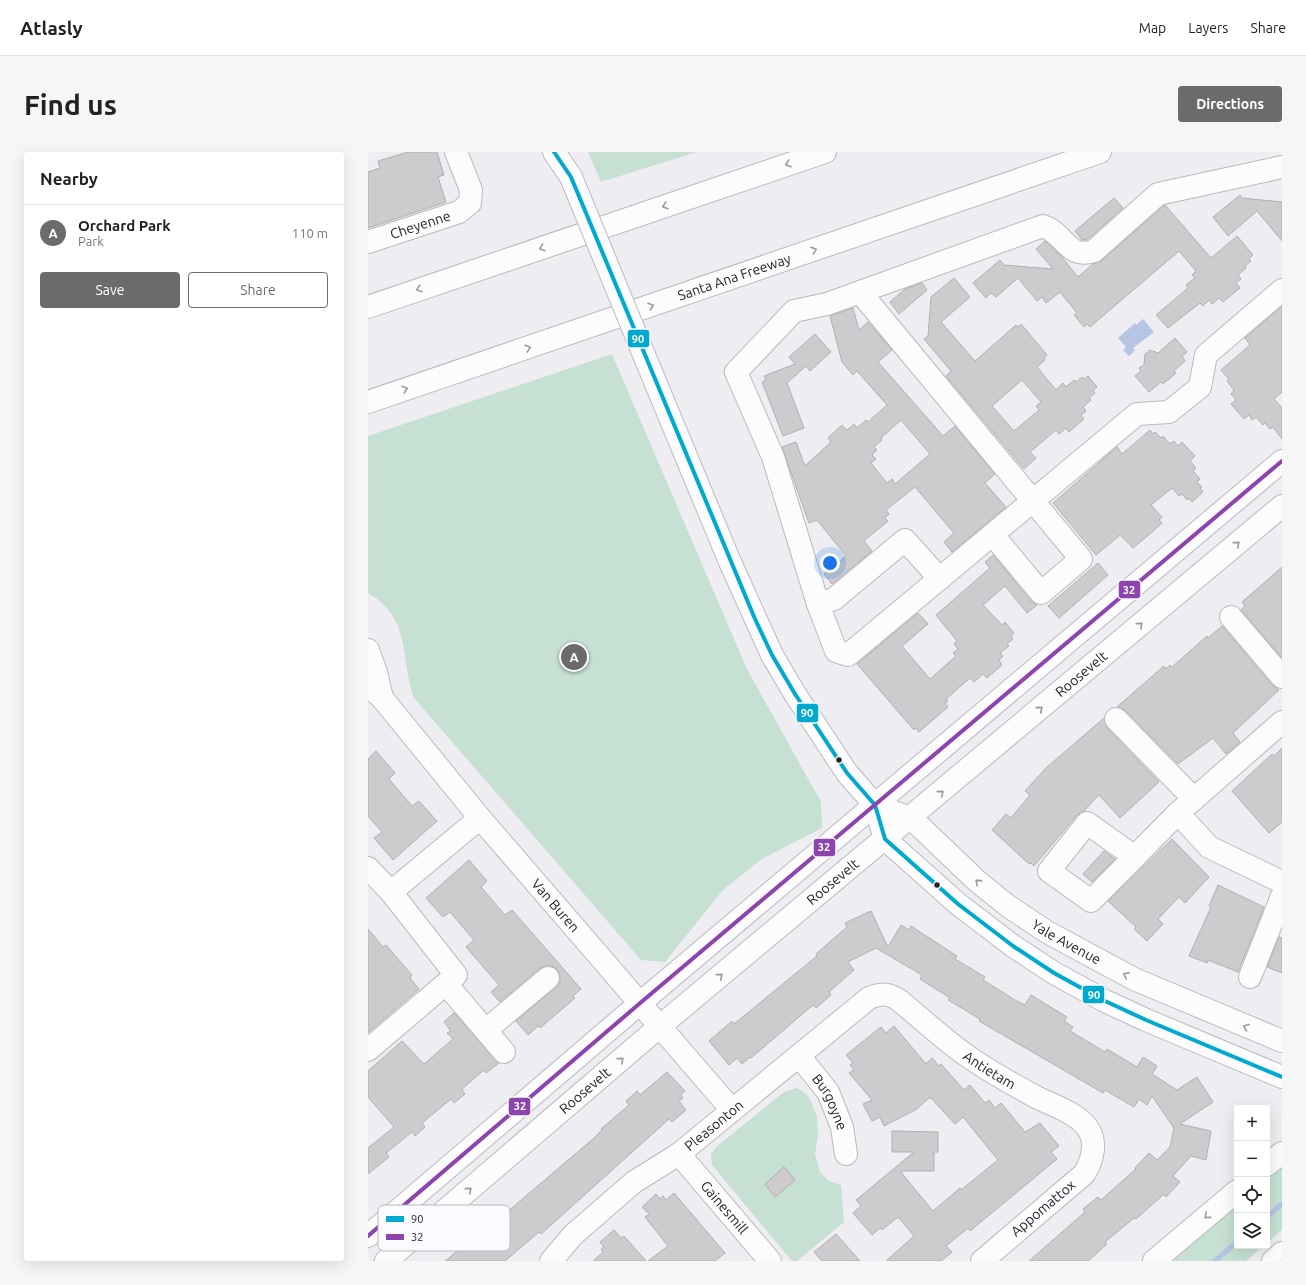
<!DOCTYPE html>
<meta charset="utf-8">
<style>
body{margin:0;font-family:Ubuntu,sans-serif;background:#f6f6f6;color:#222}
.controls{position:absolute;right:12px;bottom:12px;display:grid;overflow:hidden;border-radius:4px;box-shadow:0 4px 16px #0002}
.controls button{width:36px;height:36px;display:grid;place-items:center;padding:0;border:0;border-bottom:1px solid #e0e0e0;background:#fff;color:#222;font:20px sans-serif}
.you{position:absolute;left:462px;top:411px;width:14px;height:14px;margin:-10px;border:3px solid #fff;border-radius:50%;background:#1a73e8;box-shadow:0 0 0 6px #1a73e833}
.badge{display:grid;place-items:center;width:26px;height:26px;border-radius:50%;background:#6b6b6e;color:#fff;font-size:13px;font-weight:700}
.pin{position:absolute;translate:-50% -50%;border:2px solid #fff;box-shadow:0 1px 4px #0006}
.list{margin:0;padding:0;list-style:none}
h2{display:flex;justify-content:space-between;align-items:center;height:52px;margin:0;padding:0 16px;font-size:17px}
h2 small{font-size:13px;font-weight:400;color:#767676}
.list li{display:grid;grid-template-columns:26px 1fr auto;gap:12px;align-items:center;box-sizing:border-box;height:56px;padding:0 16px;border-top:1px solid #e0e0e0}
.list b{display:block;font-size:15px;white-space:nowrap}
.list p{margin:0;font-size:13px;white-space:nowrap;color:#767676}
.list em{font-size:13px;font-style:normal;color:#767676}
.actions{display:flex;gap:8px;padding:12px 16px}
.actions a{flex:1;padding:9px 0;border:1px solid #6b6b6e;border-radius:4px;text-align:center;font-size:14px;color:#6b6b6e}
.actions .main{background:#6b6b6e;color:#fff}
.icon{flex:none;width:22px;height:22px;fill:none;stroke:currentColor;stroke-width:2;stroke-linecap:round;stroke-linejoin:round}
.map{position:relative;flex:none;width:914px;height:1109px;overflow:hidden;border-radius:4px}
header{display:flex;align-items:center;gap:24px;box-sizing:border-box;height:56px;padding:0 20px;background:#fff;border-bottom:1px solid #e0e0e0}
header strong{font-size:19px}
nav{display:flex;gap:22px;margin-inline-start:auto;font-size:14px}
.intro{display:flex;align-items:center;justify-content:space-between;box-sizing:border-box;height:96px;padding:0 24px}
h1{margin:0;font-size:28px}
.button{padding:10px 18px;border-radius:4px;background:#6b6b6e;color:#fff;font-size:14px;font-weight:700}
main{display:flex;gap:24px;padding:0 24px}
aside{flex:1;background:#fff;border-radius:4px;box-shadow:0 4px 16px #0002}
.map>svg:first-child{display:block}
.green{fill:#c6e0d3}
.water{fill:#b5c5e3}
.lines{fill:none;stroke-linecap:round;stroke-linejoin:round}
.stream{stroke:#b5c5e3;stroke-width:5}
.building{fill:#cdcbce;stroke:#b0afb1;fill-rule:evenodd}
.minor-casing{stroke:#bababd;stroke-width:24}
.major-casing{stroke:#bababd;stroke-width:24}
.highway-casing{stroke:#bababd;stroke-width:24}
.minor{stroke:#fcfcfd;stroke-width:22}
.major{stroke:#fcfcfd;stroke-width:22}
.highway{stroke:#fcfcfd;stroke-width:22}
.major-bridge-casing{stroke:#bababd;stroke-width:24;stroke-linecap:butt}
.major-bridge{stroke:#fcfcfd;stroke-width:22}
.bus-1-casing{stroke:#fafaff;stroke-width:7}
.bus-2-casing{stroke:#fafaff;stroke-width:7}
.bus-1{stroke:#00a9ce;stroke-width:4}
.bus-2{stroke:#8e44ad;stroke-width:4}
.oneway{stroke:#9b9b9d}
.bus-dot{fill:#242427;stroke:#fafaff;stroke-width:1.5}
.labels{text-anchor:middle;dominant-baseline:central;stroke-width:3.5;stroke-linejoin:round;paint-order:stroke}
.street-label{font-size:14px;fill:#242427;stroke:#fafaff}
.key{fill:#fafaff;stroke:#bababe;stroke-width:1}
.key-label{font-size:11px;fill:#242427}
.line-badge{stroke:#fafaff;stroke-width:1.5}
.badge-label{font-size:11px;text-anchor:middle;font-weight:bold;fill:#fff}
</style>
<header>
<strong>Atlasly</strong>
<nav><a>Map</a><a>Layers</a><a>Share</a></nav>
</header>
<div class="intro"><h1>Find us</h1><a class="button">Directions</a></div>
<main>
<aside>
<h2>Nearby<small></small></h2>
<ul class="list">
<li><span class="badge">A</span><div><b>Orchard Park</b><p>Park</p></div><em>110 m</em></li>
</ul>
<div class="actions"><a class="main">Save</a><a>Share</a></div>
</aside>
<div class="map">
<svg width="914" height="1109" viewBox="0 0 914 1109">
<rect width="100%" height="100%" fill="#eeeef2"/>
<path class="green" d="M 220,0 L 329,0 L 233,30 Z
M 244,202 L 379,517 L 453,650 L 454,676 L 394,707 L 355,738 L 297,810 L 273,808 L 46,546 C 32,507 44,466 0,441 L 0,284 Z
M 428,936 L 433,938 L 441,945 L 449,964 L 450,982 L 447,1003 L 452,1020 L 461,1029 L 473,1033 L 476,1070 L 429,1109 L 424,1109 L 344,1013 L 343,1002 L 348,995 L 416,940 Z
M 914,1016 L 914,1078 L 899,1091 L 899,1028 Z
M 869,1052 L 869,1094 L 895,1094 L 878,1109 L 802,1109 Z"/>
<path class="water" d="M 775,167 L 786,180 L 765,196 L 767,198 L 761,204 L 755,198 L 758,195 L 750,186 L 767,171 L 768,173 Z"/>
<g class="lines">
<path class="stream" d="M 899,1065 L 914,1052
M 847,1109 L 869,1090"/>
</g>
<path class="building" d="M 40,0 L 69,0 L 76,23 L 70,25 L 78,50 L 0,76 L 0,20 L 12,16 L 10,9 Z
M 872,43 L 874,46 L 914,50 L 914,89 L 889,59 L 860,84 L 845,65 Z
M 746,46 L 755,56 L 720,87 L 714,88 L 707,79 Z
M 797,53 L 843,106 L 869,84 L 885,103 L 881,107 L 883,109 L 877,114 L 878,116 L 870,123 L 873,127 L 868,131 L 872,136 L 855,150 L 851,146 L 844,152 L 841,148 L 835,154 L 832,151 L 800,176 L 788,163 L 820,136 L 818,133 L 827,126 L 824,123 L 828,119 L 811,99 L 722,175 L 719,172 L 716,175 L 706,163 L 709,161 L 692,140 L 678,151 L 674,145 L 669,149 L 650,126 L 628,145 L 623,141 L 618,146 L 605,131 L 632,108 L 636,113 L 685,117 L 668,97 L 677,89 L 693,104 L 710,125 L 725,112 L 734,108 Z
M 586,126 L 602,145 L 573,170 L 607,209 L 648,173 L 650,175 L 653,172 L 679,203 L 676,206 L 677,208 L 669,215 L 688,238 L 695,231 L 698,235 L 706,228 L 708,230 L 714,225 L 716,227 L 720,224 L 729,235 L 725,238 L 727,241 L 721,246 L 723,248 L 715,255 L 718,259 L 713,263 L 716,267 L 701,280 L 698,276 L 691,282 L 688,278 L 662,300 L 668,306 L 656,317 L 578,224 L 583,219 L 556,187 L 560,184 L 563,145 ZM 654,228 L 673,250 L 668,254 L 671,258 L 646,279 L 624,254 Z
M 554,131 L 559,138 L 531,162 L 522,150 L 537,137 Z
M 914,154 L 914,240 L 906,247 L 914,256 L 914,287 L 905,275 L 902,277 L 897,271 L 895,273 L 888,265 L 884,268 L 881,263 L 876,267 L 863,252 L 868,248 L 863,242 L 866,238 L 859,229 L 861,227 L 853,218 L 882,193 L 877,186 Z
M 485,156 L 491,178 L 500,170 L 524,198 L 510,210 L 575,284 L 587,274 L 627,322 L 617,331 L 638,355 L 584,400 L 576,390 L 586,381 L 547,335 L 518,358 L 521,362 L 517,366 L 520,369 L 496,389 L 504,399 L 464,432 L 456,422 L 478,404 L 449,368 L 441,371 L 414,295 L 428,290 L 437,314 L 463,290 L 460,286 L 474,273 L 479,278 L 486,272 L 489,276 L 498,268 L 500,270 L 519,253 L 489,219 L 485,223 L 474,210 L 462,164 ZM 533,268 L 562,302 L 527,332 L 524,327 L 519,331 L 503,311 L 508,307 L 504,303 L 509,298 L 506,295 L 514,288 L 513,286 Z
M 447,182 L 463,200 L 442,219 L 438,214 L 419,231 L 436,276 L 415,284 L 394,230 L 398,228 L 396,224 L 427,212 L 421,205 Z
M 807,186 L 819,200 L 814,204 L 817,209 L 806,219 L 808,221 L 806,223 L 795,232 L 793,230 L 781,240 L 767,224 L 773,219 L 771,216 L 776,213 L 777,202 L 782,198 L 790,201 Z
M 782,278 L 785,282 L 787,280 L 793,286 L 795,284 L 802,292 L 806,289 L 810,294 L 814,290 L 827,304 L 822,309 L 828,316 L 825,319 L 832,327 L 829,330 L 834,335 L 832,336 L 835,340 L 824,350 L 821,346 L 819,348 L 814,342 L 811,344 L 804,336 L 783,353 L 794,365 L 791,368 L 794,371 L 783,381 L 765,396 L 752,383 L 728,403 L 685,351 L 749,295 L 754,302 Z
M 625,403 L 663,449 L 669,453 L 659,461 L 637,434 L 615,453 L 634,473 L 637,470 L 646,481 L 643,484 L 645,487 L 639,492 L 641,494 L 632,501 L 635,504 L 631,508 L 634,513 L 619,526 L 615,522 L 606,530 L 602,526 L 578,547 L 580,549 L 577,551 L 580,555 L 551,580 L 548,576 L 546,578 L 489,512 L 550,461 L 560,472 L 534,494 L 562,527 L 588,504 L 585,501 L 590,497 L 586,492 L 589,489 L 568,463 L 622,416 L 617,410 Z
M 730,411 L 740,423 L 691,466 L 680,454 Z
M 914,415 L 914,506 L 873,458 L 877,454 L 874,450 Z
M 854,474 L 904,533 L 911,538 L 865,581 L 872,590 L 858,602 L 845,586 L 810,612 L 757,558 L 749,555 L 796,514 L 798,517 L 802,513 L 804,515 L 839,484 L 840,486 Z
M 736,566 L 739,576 L 791,630 L 752,666 L 731,643 L 716,659 L 709,663 L 666,714 L 663,711 L 661,712 L 624,678 L 638,662 L 643,666 L 662,643 L 657,639 L 678,616 Z
M 914,596 L 914,670 L 901,681 L 864,639 L 904,602 L 906,604 Z
M 8,599 L 27,621 L 21,627 L 44,654 L 51,649 L 69,669 L 25,708 L 6,686 L 14,680 L 0,664 L 0,607 Z
M 804,687 L 841,725 L 817,751 L 811,745 L 790,767 L 795,772 L 779,789 L 766,777 L 768,775 L 740,749 Z
M 736,699 L 747,707 L 724,730 L 715,722 Z
M 101,708 L 119,729 L 113,735 L 137,763 L 144,758 L 213,837 L 205,844 L 207,846 L 172,876 L 170,874 L 160,883 L 148,869 L 188,835 L 192,830 L 192,824 L 190,818 L 184,814 L 178,814 L 172,816 L 132,850 L 123,840 L 131,833 L 98,795 L 106,788 L 82,760 L 75,765 L 58,746 Z
M 850,733 L 896,755 L 870,820 L 840,808 L 839,811 L 821,804 L 843,755 L 841,754 Z
M 503,759 L 520,795 L 533,773 L 541,778 L 543,774 L 589,804 L 587,807 L 617,825 L 615,828 L 647,848 L 657,853 L 663,843 L 699,865 L 696,869 L 705,875 L 702,879 L 737,900 L 739,897 L 769,915 L 775,905 L 789,914 L 784,922 L 809,938 L 829,925 L 845,950 L 812,972 L 843,979 L 838,1008 L 823,1004 L 805,1024 L 812,1030 L 798,1045 L 796,1042 L 768,1067 L 766,1066 L 737,1090 L 739,1092 L 720,1109 L 661,1109 L 717,1060 L 715,1057 L 730,1045 L 733,1048 L 768,1017 L 767,1016 L 781,1001 L 789,1008 L 802,995 L 806,976 L 784,944 L 779,953 L 771,947 L 766,955 L 737,938 L 735,941 L 611,869 L 612,867 L 580,848 L 582,846 L 552,827 L 554,823 L 508,796 L 480,810 L 486,818 L 461,840 L 463,843 L 448,856 L 445,853 L 383,906 L 382,905 L 374,912 L 369,906 L 361,913 L 341,889 L 364,869 L 366,872 L 449,804 L 448,802 L 479,775 L 477,771 Z
M 0,777 L 15,795 L 18,793 L 44,823 L 42,826 L 51,837 L 0,881 Z
M 911,785 L 914,786 L 914,821 L 899,815 Z
M 86,861 L 131,911 L 118,921 L 116,918 L 94,937 L 97,942 L 86,951 L 83,947 L 54,971 L 57,975 L 47,984 L 44,980 L 18,1001 L 21,1005 L 0,1022 L 0,996 L 26,975 L 0,945 L 0,919 L 34,889 L 56,912 L 85,887 L 79,881 L 83,879 L 76,870 Z
M 526,874 L 558,912 L 564,906 L 571,914 L 573,912 L 596,938 L 602,933 L 617,951 L 621,948 L 627,956 L 633,951 L 657,980 L 672,971 L 691,994 L 683,1000 L 689,1007 L 602,1079 L 600,1076 L 578,1094 L 584,1100 L 573,1109 L 518,1109 L 546,1084 L 530,1065 L 514,1078 L 512,1076 L 504,1083 L 485,1061 L 493,1054 L 488,1048 L 546,1000 L 524,1000 L 524,979 L 570,980 L 570,1000 L 566,1000 L 566,1019 L 532,1019 L 565,1059 L 592,1036 L 593,1038 L 630,1008 L 595,965 L 587,972 L 563,946 L 561,946 L 549,957 L 516,974 L 512,965 L 504,969 L 495,952 L 504,948 L 481,921 L 486,918 L 482,913 L 485,911 L 478,903 L 513,875 L 518,881 Z
M 299,920 L 317,939 L 313,943 L 315,946 L 311,949 L 318,958 L 304,970 L 301,967 L 173,1082 L 171,1080 L 137,1109 L 77,1109 L 117,1076 L 118,1078 L 226,986 L 234,978 L 233,977 L 261,953 L 258,949 L 269,939 L 272,943 Z
M 416,1015 L 427,1028 L 407,1045 L 397,1032 Z
M 306,1041 L 357,1101 L 347,1109 L 280,1109 L 300,1094 L 277,1065 L 281,1062 L 274,1055 L 288,1042 L 292,1047 L 295,1044 L 298,1048 Z
M 246,1078 L 253,1086 L 256,1084 L 278,1109 L 225,1109 L 235,1100 L 233,1097 L 236,1095 L 232,1090 Z
M 468,1082 L 492,1109 L 454,1109 L 446,1100 Z"/>
<g class="lines">
<defs>
<g id="minor">
<path id="s1" d="M 0,90 L 91,60 L 102,51 L 103,38 L 88,0"/>
<path d="M 492,140 L 675,74 C 697,81 699,108 726,99 L 790,42 L 914,15"/>
<path d="M 625,383 L 673,441 L 713,407 L 492,140 L 459,152 L 426,159 L 368,220 L 405,305 L 450,452 L 468,499 L 480,503 L 769,262 L 801,260 L 832,235 L 838,203 L 914,138"/>
<path d="M 450,452 L 466,447 L 537,388 L 572,427"/>
<path d="M 863,465 L 914,525"/>
<path d="M 0,498 L 8,520 L 14,546"/>
<path id="s2" d="M 0,534 L 14,546 L 112,666 L 364,958"/>
<path d="M 748,567 L 826,647"/>
<path d="M 914,570 L 810,661 L 841,695 L 914,730"/>
<path d="M 767,705 L 719,671 L 681,719 L 723,749 L 810,661"/>
<path d="M 0,716 L 23,740 L 88,823 L 0,898"/>
<path d="M 23,740 L 112,666"/>
<path d="M 882,825 L 914,744"/>
<path d="M 78,832 L 136,900"/>
<path d="M 118,878 L 180,826"/>
<path id="s3" d="M 431,904 L 460,940 L 474,975 L 478,1002"/>
<path id="s4" d="M 311,1002 L 402,1109"/>
<path d="M 0,1084 L 271,852 L 914,309"/>
<path id="s5" d="M 18,1109 L 291,875 L 914,354"/>
<path id="s6" d="M 183,1109 L 205,1083 L 266,1030 L 311,1002 L 501,846 C 514,841 521,841 532,849 C 554,867 575,887 598,903 C 620,919 644,932 668,945 C 684,953 706,960 718,974 C 730,988 725,1008 716,1022 L 614,1109"/>
</g>
<g id="major">
<path d="M 186,0 L 203,25"/>
<path d="M 281,215 L 362,410 L 404,503 L 427,542 L 479,621 L 507,653 L 517,687 L 590,752 L 645,794 L 686,821 L 737,849 L 778,868 L 914,925"/>
<path id="s7" d="M 507,653 L 543,666 L 609,729 L 640,754 L 679,780 L 766,827 L 914,889"/>
<path d="M 899,1013 L 914,1001"/>
<path d="M 786,1109 L 869,1039"/>
<path d="M 905,1109 L 914,1101"/>
</g>
<g id="highway">
<path d="M 0,155 L 457,0"/>
<path id="s8" d="M 0,250 L 732,0"/>
</g>
</defs>
<use href="#minor" class="minor-casing"/>
<use href="#major" class="major-casing"/>
<use href="#highway" class="highway-casing"/>
<use href="#minor" class="minor"/>
<use href="#major" class="major"/>
<use href="#highway" class="highway"/>
<defs>
<path id="major-bridge" d="M 203,25 L 281,215"/>
</defs>
<use href="#major-bridge" class="major-bridge-casing"/>
<use href="#major-bridge" class="major-bridge"/>
<defs>
<path id="bus-1" d="M 186,0 L 203,25 L 387,467 L 404,503 L 427,542 L 479,621 L 507,653 L 517,687 L 590,752 L 645,794 L 686,821 L 737,849 L 778,868 L 914,925"/>
<path id="bus-2" d="M 0,1084 L 271,852 L 914,309"/>
</defs>
<use href="#bus-1" class="bus-1-casing"/>
<use href="#bus-2" class="bus-2-casing"/>
<use href="#bus-1" class="bus-1"/>
<use href="#bus-2" class="bus-2"/>
</g>
<defs><path id="oneway-chevron" d="M-2-3.5L2.5 0L-2 3.5" fill="none" stroke-width="1.6" stroke-linecap="round" stroke-linejoin="round"/></defs>
<g class="oneway">
<use href="#oneway-chevron" transform="translate(420 12) rotate(161)"/>
<use href="#oneway-chevron" transform="translate(297 54) rotate(161)"/>
<use href="#oneway-chevron" transform="translate(174 96) rotate(161)"/>
<use href="#oneway-chevron" transform="translate(446 98) rotate(-19)"/>
<use href="#oneway-chevron" transform="translate(51 137) rotate(161)"/>
<use href="#oneway-chevron" transform="translate(283 154) rotate(-19)"/>
<use href="#oneway-chevron" transform="translate(160 196) rotate(-19)"/>
<use href="#oneway-chevron" transform="translate(37 237) rotate(-19)"/>
<use href="#oneway-chevron" transform="translate(869 392) rotate(-40)"/>
<use href="#oneway-chevron" transform="translate(772 473) rotate(-40)"/>
<use href="#oneway-chevron" transform="translate(672 557) rotate(-40)"/>
<use href="#oneway-chevron" transform="translate(573 641) rotate(-40)"/>
<use href="#oneway-chevron" transform="translate(610 730) rotate(-140)"/>
<use href="#oneway-chevron" transform="translate(758 823) rotate(-154)"/>
<use href="#oneway-chevron" transform="translate(352 824) rotate(-40)"/>
<use href="#oneway-chevron" transform="translate(878 875) rotate(-158)"/>
<use href="#oneway-chevron" transform="translate(253 908) rotate(-41)"/>
<use href="#oneway-chevron" transform="translate(101 1038) rotate(-41)"/>
<use href="#oneway-chevron" transform="translate(839 1064) rotate(140)"/>
</g>
<g class="bus-dot">
<circle cx="471" cy="608" r="3.5"/>
<circle cx="569" cy="733" r="3.5"/>
</g>
<g class="labels">
<g class="street-label">
<text stroke="none"><textPath href="#s1" startOffset="55">Cheyenne</textPath></text>
<text stroke="none"><textPath href="#s8" startOffset="387">Santa Ana Freeway</textPath></text>
<text stroke="none"><textPath href="#s5" startOffset="910">Roosevelt</textPath></text>
<text stroke="none"><textPath href="#s5" startOffset="586">Roosevelt</textPath></text>
<text stroke="none"><textPath href="#s2" startOffset="289">Van Buren</textPath></text>
<text stroke="none"><textPath href="#s7" startOffset="238">Yale Avenue</textPath></text>
<text stroke="none"><textPath href="#s6" startOffset="560">Antietam</textPath></text>
<text stroke="none"><textPath href="#s5" startOffset="262">Roosevelt</textPath></text>
<text stroke="none"><textPath href="#s3" startOffset="56">Burgoyne</textPath></text>
<text stroke="none"><textPath href="#s6" startOffset="213">Pleasonton</textPath></text>
<text stroke="none"><textPath href="#s4" startOffset="70">Gainesmill</textPath></text>
<text transform="translate(675 1056) rotate(-40)">Appomattox</text>
</g>
</g>
<rect x="10" y="1053" width="132" height="46" rx="6" class="key"/>
<rect x="18" y="1064" width="18" height="6" fill="#00a9ce"/>
<rect x="18" y="1082" width="18" height="6" fill="#8e44ad"/>
<g class="key-label">
<text x="43" y="1071">90</text>
<text x="43" y="1089">32</text>
</g>
<g class="line-badge">
<rect x="259" y="177" width="23" height="19" rx="4" fill="#00a9ce"/>
<rect x="750" y="428" width="23" height="19" rx="4" fill="#8e44ad"/>
<rect x="428" y="551" width="23" height="20" rx="4" fill="#00a9ce"/>
<rect x="445" y="686" width="23" height="19" rx="4" fill="#8e44ad"/>
<rect x="714" y="833" width="23" height="19" rx="4" fill="#00a9ce"/>
<rect x="140" y="945" width="23" height="19" rx="4" fill="#8e44ad"/>
</g>
<g class="badge-label">
<text x="270" y="191">90</text>
<text x="761" y="442">32</text>
<text x="439" y="565">90</text>
<text x="456" y="699">32</text>
<text x="726" y="847">90</text>
<text x="152" y="958">32</text>
</g>
</svg>
<div class="controls">
<button>+</button>
<button>−</button>
<button><svg class="icon" aria-label="locate" viewBox="0 0 24 24"><circle cx="12" cy="12" r="6"/><path d="M12 2v4M12 18v4M2 12h4M18 12h4"/></svg></button>
<button><svg class="icon" aria-label="layers" viewBox="0 0 24 24"><path d="M12 4l9 5-9 5-9-5zM3 14l9 5 9-5"/></svg></button>
</div>
<div class="you"></div>
<div class="pin badge" style="left:206px;top:505px">A</div>
</div>
</main>
